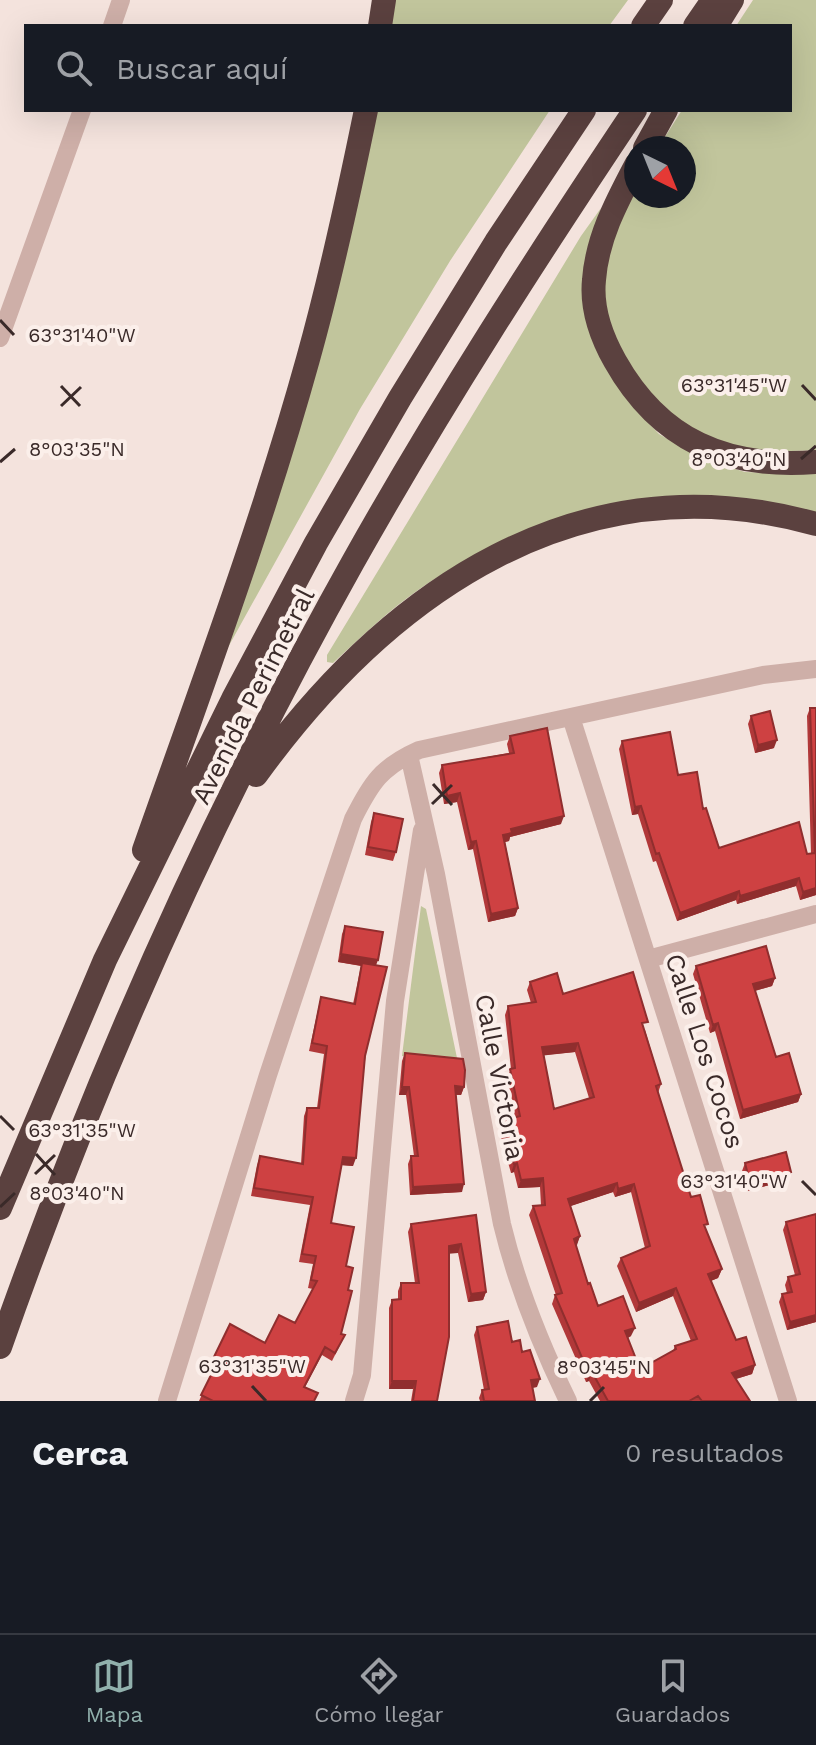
<!DOCTYPE html>
<html lang="es">
<meta charset="utf-8">
<style>
body{margin:0;font-family:"Work Sans",sans-serif;background:#20242c;color:#f1f3f6}
.compass{position:absolute;left:624px;top:136px;width:72px;height:72px;border-radius:50%;background:#171b24;box-shadow:0 8px 32px #0002;rotate:137deg}
.list{margin:0;padding:0;list-style:none}
h2{display:flex;justify-content:space-between;align-items:center;height:104px;margin:0;padding:0 32px;font-size:34px}
h2 small{font-size:26px;font-weight:400;color:#9ea1a6}
.icon{flex:none;width:44px;height:44px;fill:none;stroke:currentColor;stroke-width:2;stroke-linecap:round;stroke-linejoin:round}
.map{position:relative;flex:none;width:816px;height:1401px;overflow:hidden}
.search{position:absolute;background:#171b24;box-shadow:0 8px 32px #0002;left:24px;right:24px;top:24px;height:88px;display:flex;align-items:center;gap:20px;box-sizing:border-box;padding:0 28px;border-radius:0px;color:#9ea1a6;font-size:30px}
.sheet{height:232px;background:#171b24}
nav{display:flex;justify-content:space-around;align-items:center;box-sizing:border-box;height:112px;border-top:2px solid #363941;background:#171b24;font-size:22px;color:#9ea1a6}
nav a{display:grid;justify-items:center;gap:4px}
nav .on{color:#91b0ac}
.map>svg:first-child{display:block}
.green{fill:#c1c59c}
.lines{fill:none;stroke-linecap:round;stroke-linejoin:round}
.street{stroke:#ceafa8;stroke-width:18}
.highway{stroke:#5b413f;stroke-width:24}
.wall{fill:#b13839;fill-rule:evenodd}
.shaded-wall{fill:#902e2e}
.building{fill:#ce4142;stroke:#902e2e;stroke-width:2;fill-rule:evenodd}
.ticks{fill:none;stroke:#3a2a29;stroke-width:3}
.labels{text-anchor:middle;dominant-baseline:central;stroke-width:8;stroke-linejoin:round;paint-order:stroke}
.street-label{font-size:26px;fill:#3a2a29;stroke:#fbefea}
.ticks-label{font-size:20px;text-anchor:middle;fill:#3a2a29;stroke:#fbefea;stroke-width:8;stroke-linejoin:round;paint-order:stroke}
</style>
<div class="map">
<svg width="816" height="1401" viewBox="0 0 816 1401">
<rect width="100%" height="100%" fill="#f4e3dd"/>
<path class="green" d="M 395,0 L 628,0 L 609,26 L 391,26 Z
M 753,0 L 816,0 L 816,450 C 780,452 741,453 707,437 C 660,416 613,358 605,306 C 599,266 618,222 636,189 L 636,196 L 684,196 L 684,148 L 658,148 L 682,110 L 790,110 L 790,26 L 736,26 Z
M 377,110 L 550,110 L 450,261 L 360,409 L 226,651 Z
M 601,208 L 586,257 L 628,401 L 659,434 L 700,458 L 745,472 L 789,474 L 816,472 L 816,513 C 677,473 538,508 421,588 C 389,610 361,637 333,663 L 327,662 L 327,655 L 581,236 Z
M 421,906 L 426,909 L 457,1058 L 402,1056 Z"/>
<g class="lines">
<path class="street" d="M 112,26 L 121,0
M 0,338 L 82,110
M 571,717 L 788,1401
M 409,755 L 436,874 L 502,1224 C 517,1286 540,1343 568,1401
M 648,959 L 816,914
M 167,1401 L 268,1075 L 353,819 C 371,783 381,767 419,750 L 763,675 L 816,669
M 354,1401 L 362,1375 L 395,1001 L 422,830"/>
<path class="highway" d="M 380,26 L 384,0
M 643,26 L 661,0
M 695,26 L 713,0
M 716,26 L 732,0
M 645,148 L 666,110
M 636,165 C 617,201 597,238 594,280 C 591,309 601,336 615,361 C 660,441 727,469 816,462
M 256,775 C 389,591 579,458 816,524
M 144,850 C 201,688 262,525 308,359 C 331,277 349,193 366,110
M 0,1208 L 105,960 L 233,699 L 316,543 L 400,398 L 496,242 L 584,110
M 0,1347 C 95,1076 213,812 353,562 C 440,407 536,258 635,110"/>
</g>
<path class="wall" d="M 810,708 L 816,895 L 800,900 L 796,886 L 737,904 L 736,900 L 677,921 L 656,861 L 653,862 L 638,814 L 632,815 L 619,749 L 622,741 L 678,775 L 703,809 L 719,848 L 811,854 L 807,716 Z
M 751,716 L 774,748 L 755,753 L 748,724 Z
M 510,736 L 561,824 L 510,837 L 509,841 L 505,842 L 518,908 L 515,916 L 488,922 L 473,849 L 468,850 L 457,802 L 444,804 L 439,773 L 442,765 L 509,753 L 507,744 Z
M 374,813 L 396,852 L 393,861 L 365,855 L 371,822 Z
M 345,926 L 376,965 L 353,1166 L 341,1165 L 331,1223 L 346,1266 L 348,1290 L 341,1334 L 345,1335 L 332,1361 L 322,1355 L 305,1387 L 314,1401 L 199,1401 L 211,1375 L 207,1373 L 210,1365 L 265,1343 L 295,1323 L 313,1289 L 308,1288 L 313,1264 L 299,1262 L 310,1205 L 251,1196 L 257,1165 L 260,1156 L 301,1164 L 304,1116 L 307,1108 L 317,1108 L 324,1054 L 309,1051 L 319,1005 L 321,997 L 353,1004 L 361,966 L 338,962 L 342,934 Z
M 696,966 L 775,978 L 772,986 L 755,991 L 776,1057 L 801,1094 L 798,1102 L 740,1119 L 715,1031 L 710,1033 L 693,974 Z
M 530,982 L 563,994 L 645,1030 L 661,1084 L 658,1093 L 691,1197 L 706,1229 L 722,1269 L 718,1278 L 711,1281 L 736,1340 L 755,1365 L 752,1374 L 736,1379 L 750,1401 L 600,1401 L 589,1381 L 586,1382 L 552,1304 L 555,1295 L 556,1295 L 529,1215 L 533,1206 L 541,1205 L 540,1187 L 518,1188 L 514,1172 L 511,1173 L 499,1130 L 502,1121 L 515,1118 L 507,1078 L 511,1069 L 505,1015 L 508,1006 L 531,1003 L 527,990 ZM 575,1052 L 589,1098 L 554,1109 L 544,1055 ZM 613,1192 L 615,1197 L 631,1192 L 645,1248 L 621,1258 L 617,1266 L 636,1312 L 673,1296 L 691,1341 L 675,1346 L 673,1351 L 640,1369 L 628,1338 L 631,1336 L 598,1306 L 588,1284 L 576,1246 L 580,1236 L 570,1206 Z
M 405,1053 L 464,1087 L 461,1095 L 456,1095 L 462,1192 L 410,1195 L 408,1164 L 411,1156 L 414,1156 L 406,1095 L 399,1095 L 402,1061 Z
M 745,1163 L 791,1172 L 788,1180 L 747,1191 L 742,1171 Z
M 476,1215 L 486,1292 L 483,1300 L 468,1302 L 458,1253 L 449,1253 L 437,1401 L 411,1401 L 413,1389 L 389,1389 L 389,1308 L 392,1300 L 398,1299 L 398,1291 L 401,1283 L 415,1283 L 408,1232 L 411,1224 Z
M 786,1222 L 816,1322 L 787,1330 L 779,1302 L 782,1294 L 787,1293 L 785,1285 L 788,1277 L 795,1275 L 783,1230 Z
M 477,1327 L 512,1342 L 522,1352 L 537,1387 L 532,1388 L 535,1401 L 480,1401 L 479,1398 L 482,1390 L 484,1390 L 474,1335 Z"/>
<path class="shaded-wall" d="M 777,740 L 774,748 L 755,753 L 758,745 Z
M 460,793 L 457,802 L 444,804 L 447,796 Z
M 641,806 L 638,814 L 632,815 L 635,807 Z
M 564,816 L 561,824 L 510,837 L 509,841 L 500,843 L 503,835 L 511,829 Z
M 476,841 L 473,849 L 468,850 L 471,842 Z
M 799,878 L 796,886 L 737,904 L 740,896 Z
M 816,888 L 816,895 L 800,900 L 803,892 Z
M 739,891 L 736,900 L 677,921 L 680,913 Z
M 518,908 L 515,916 L 488,922 L 491,914 Z
M 341,954 L 378,960 L 375,968 L 338,962 Z
M 775,978 L 772,986 L 750,992 L 753,984 Z
M 718,1023 L 715,1031 L 710,1033 L 713,1025 Z
M 578,1043 L 575,1052 L 539,1056 L 542,1047 Z
M 455,1086 L 464,1087 L 461,1095 L 452,1094 Z
M 402,1087 L 409,1087 L 406,1095 L 399,1095 Z
M 801,1094 L 798,1102 L 740,1119 L 743,1110 Z
M 343,1157 L 356,1158 L 353,1166 L 340,1165 Z
M 517,1163 L 514,1172 L 511,1173 L 514,1164 Z
M 791,1172 L 788,1180 L 747,1191 L 750,1183 Z
M 543,1178 L 540,1187 L 518,1188 L 521,1180 Z
M 617,1183 L 613,1192 L 565,1208 L 568,1199 Z
M 464,1184 L 462,1192 L 410,1195 L 413,1187 Z
M 634,1184 L 631,1192 L 615,1197 L 618,1189 Z
M 580,1236 L 577,1245 L 571,1247 L 574,1239 Z
M 461,1244 L 458,1253 L 446,1254 L 449,1246 Z
M 722,1269 L 718,1278 L 705,1283 L 708,1274 Z
M 676,1288 L 673,1296 L 636,1312 L 639,1303 Z
M 486,1292 L 483,1300 L 468,1302 L 471,1294 Z
M 816,1315 L 816,1322 L 787,1330 L 790,1322 Z
M 635,1328 L 631,1336 L 622,1340 L 625,1331 Z
M 755,1365 L 752,1374 L 729,1381 L 732,1373 Z
M 592,1372 L 589,1381 L 586,1382 L 589,1374 Z
M 540,1379 L 537,1387 L 528,1388 L 531,1380 Z
M 392,1381 L 416,1381 L 413,1389 L 389,1389 Z"/>
<path class="building" d="M 810,708 L 816,708 L 816,888 L 803,892 L 799,878 L 740,896 L 739,891 L 680,913 L 659,853 L 656,854 L 641,806 L 635,807 L 622,741 L 670,732 L 678,775 L 697,772 L 703,809 L 706,808 L 719,848 L 799,822 L 807,854 L 815,853 Z
M 770,711 L 777,740 L 758,745 L 751,716 Z
M 547,728 L 564,816 L 511,829 L 512,833 L 503,835 L 518,908 L 491,914 L 476,841 L 471,842 L 460,793 L 447,796 L 442,765 L 514,753 L 510,736 Z
M 374,813 L 403,819 L 396,852 L 368,847 Z
M 345,926 L 383,932 L 378,960 L 341,954 Z
M 766,946 L 775,978 L 753,984 L 776,1057 L 789,1053 L 801,1094 L 743,1110 L 718,1023 L 713,1025 L 696,966 Z
M 362,963 L 387,967 L 365,1056 L 356,1158 L 343,1157 L 331,1223 L 354,1227 L 346,1266 L 353,1268 L 348,1290 L 352,1291 L 341,1334 L 345,1335 L 335,1353 L 325,1347 L 304,1387 L 318,1393 L 314,1401 L 213,1401 L 201,1395 L 215,1367 L 210,1365 L 230,1324 L 265,1343 L 279,1315 L 295,1323 L 317,1281 L 311,1280 L 316,1256 L 302,1254 L 313,1197 L 254,1188 L 260,1156 L 303,1164 L 307,1108 L 319,1108 L 327,1046 L 312,1043 L 321,997 L 355,1004 Z
M 633,972 L 648,1022 L 642,1023 L 661,1084 L 656,1086 L 691,1197 L 700,1195 L 708,1224 L 704,1225 L 722,1269 L 708,1274 L 736,1340 L 746,1337 L 755,1365 L 732,1373 L 750,1401 L 702,1401 L 698,1396 L 689,1401 L 608,1401 L 592,1372 L 589,1374 L 555,1295 L 562,1293 L 533,1206 L 545,1205 L 543,1178 L 521,1180 L 517,1163 L 514,1164 L 502,1121 L 520,1116 L 510,1069 L 515,1068 L 508,1006 L 536,1002 L 530,982 L 557,973 L 563,994 ZM 578,1043 L 594,1097 L 554,1109 L 542,1047 ZM 617,1183 L 618,1189 L 634,1184 L 650,1246 L 621,1258 L 639,1303 L 676,1288 L 697,1339 L 675,1346 L 676,1349 L 640,1369 L 625,1331 L 635,1328 L 623,1296 L 598,1306 L 590,1283 L 588,1284 L 574,1239 L 580,1236 L 568,1199 Z
M 405,1053 L 463,1059 L 465,1070 L 464,1087 L 455,1086 L 464,1184 L 413,1187 L 411,1156 L 418,1156 L 409,1087 L 402,1087 Z
M 786,1152 L 791,1172 L 750,1183 L 745,1163 Z
M 816,1214 L 816,1315 L 790,1322 L 782,1294 L 792,1292 L 788,1277 L 800,1274 L 786,1222 Z
M 476,1215 L 486,1292 L 471,1294 L 461,1244 L 449,1246 L 449,1337 L 437,1401 L 413,1401 L 416,1381 L 392,1381 L 392,1300 L 401,1299 L 401,1283 L 419,1283 L 411,1224 Z
M 508,1321 L 512,1342 L 520,1340 L 522,1352 L 530,1350 L 540,1379 L 531,1380 L 535,1401 L 484,1401 L 482,1390 L 489,1389 L 477,1327 Z"/>
<path class="ticks" d="M 0,320 L 14,335M 802,385 L 816,400M 61,386 L 80,406M 61,406 L 81,387M 801,459 L 816,446M 0,462 L 15,449M 433,784 L 452,805M 432,804 L 452,785M 0,1116 L 14,1130M 36,1154 L 55,1175M 35,1174 L 55,1155M 802,1181 L 816,1195M 0,1207 L 15,1193M 252,1386 L 266,1401M 590,1401 L 604,1387"/>
<g class="labels">
<g class="street-label">
<text transform="translate(253 696) rotate(-63)">Avenida Perimetral</text>
<text transform="translate(705 1051) rotate(72)">Calle Los Cocos</text>
<text transform="translate(500 1077) rotate(79)">Calle Victoria</text>
</g>
</g>
<g class="ticks-label">
<text x="82" y="342">63°31'40"W</text>
<text x="734" y="392">63°31'45"W</text>
<text x="77" y="456">8°03'35"N</text>
<text x="739" y="466">8°03'40"N</text>
<text x="82" y="1137">63°31'35"W</text>
<text x="734" y="1188">63°31'40"W</text>
<text x="77" y="1200">8°03'40"N</text>
<text x="252" y="1373">63°31'35"W</text>
<text x="604" y="1374">8°03'45"N</text>
</g>
</svg>
<svg class="compass" viewBox="-18 -18 36 36"><path d="M0-13l5 13h-10z" fill="#e53935"/><path d="M0 13l5-13h-10z" fill="#9ea1a6"/></svg>
<div class="search"><svg class="icon" aria-label="search" viewBox="0 0 24 24"><circle cx="10" cy="10" r="6"/><path d="M15 15l6 6"/></svg>Buscar aquí</div>
</div>
<section class="sheet">
<h2>Cerca<small>0 resultados</small></h2>
<ul class="list">
</ul>
</section>
<nav>
<a class="on"><svg class="icon" aria-label="map" viewBox="0 0 24 24"><path d="M3 6l6-2 6 2 6-2v14l-6 2-6-2-6 2zM9 4v14M15 6v14"/></svg>Mapa</a>
<a><svg class="icon" aria-label="directions" viewBox="0 0 24 24"><path d="M12 3l9 9-9 9-9-9zM9 14v-3h6M13 9l2 2-2 2"/></svg>Cómo llegar</a>
<a><svg class="icon" aria-label="saved" viewBox="0 0 24 24"><path d="M7 4h10v16l-5-4-5 4z"/></svg>Guardados</a>
</nav>
